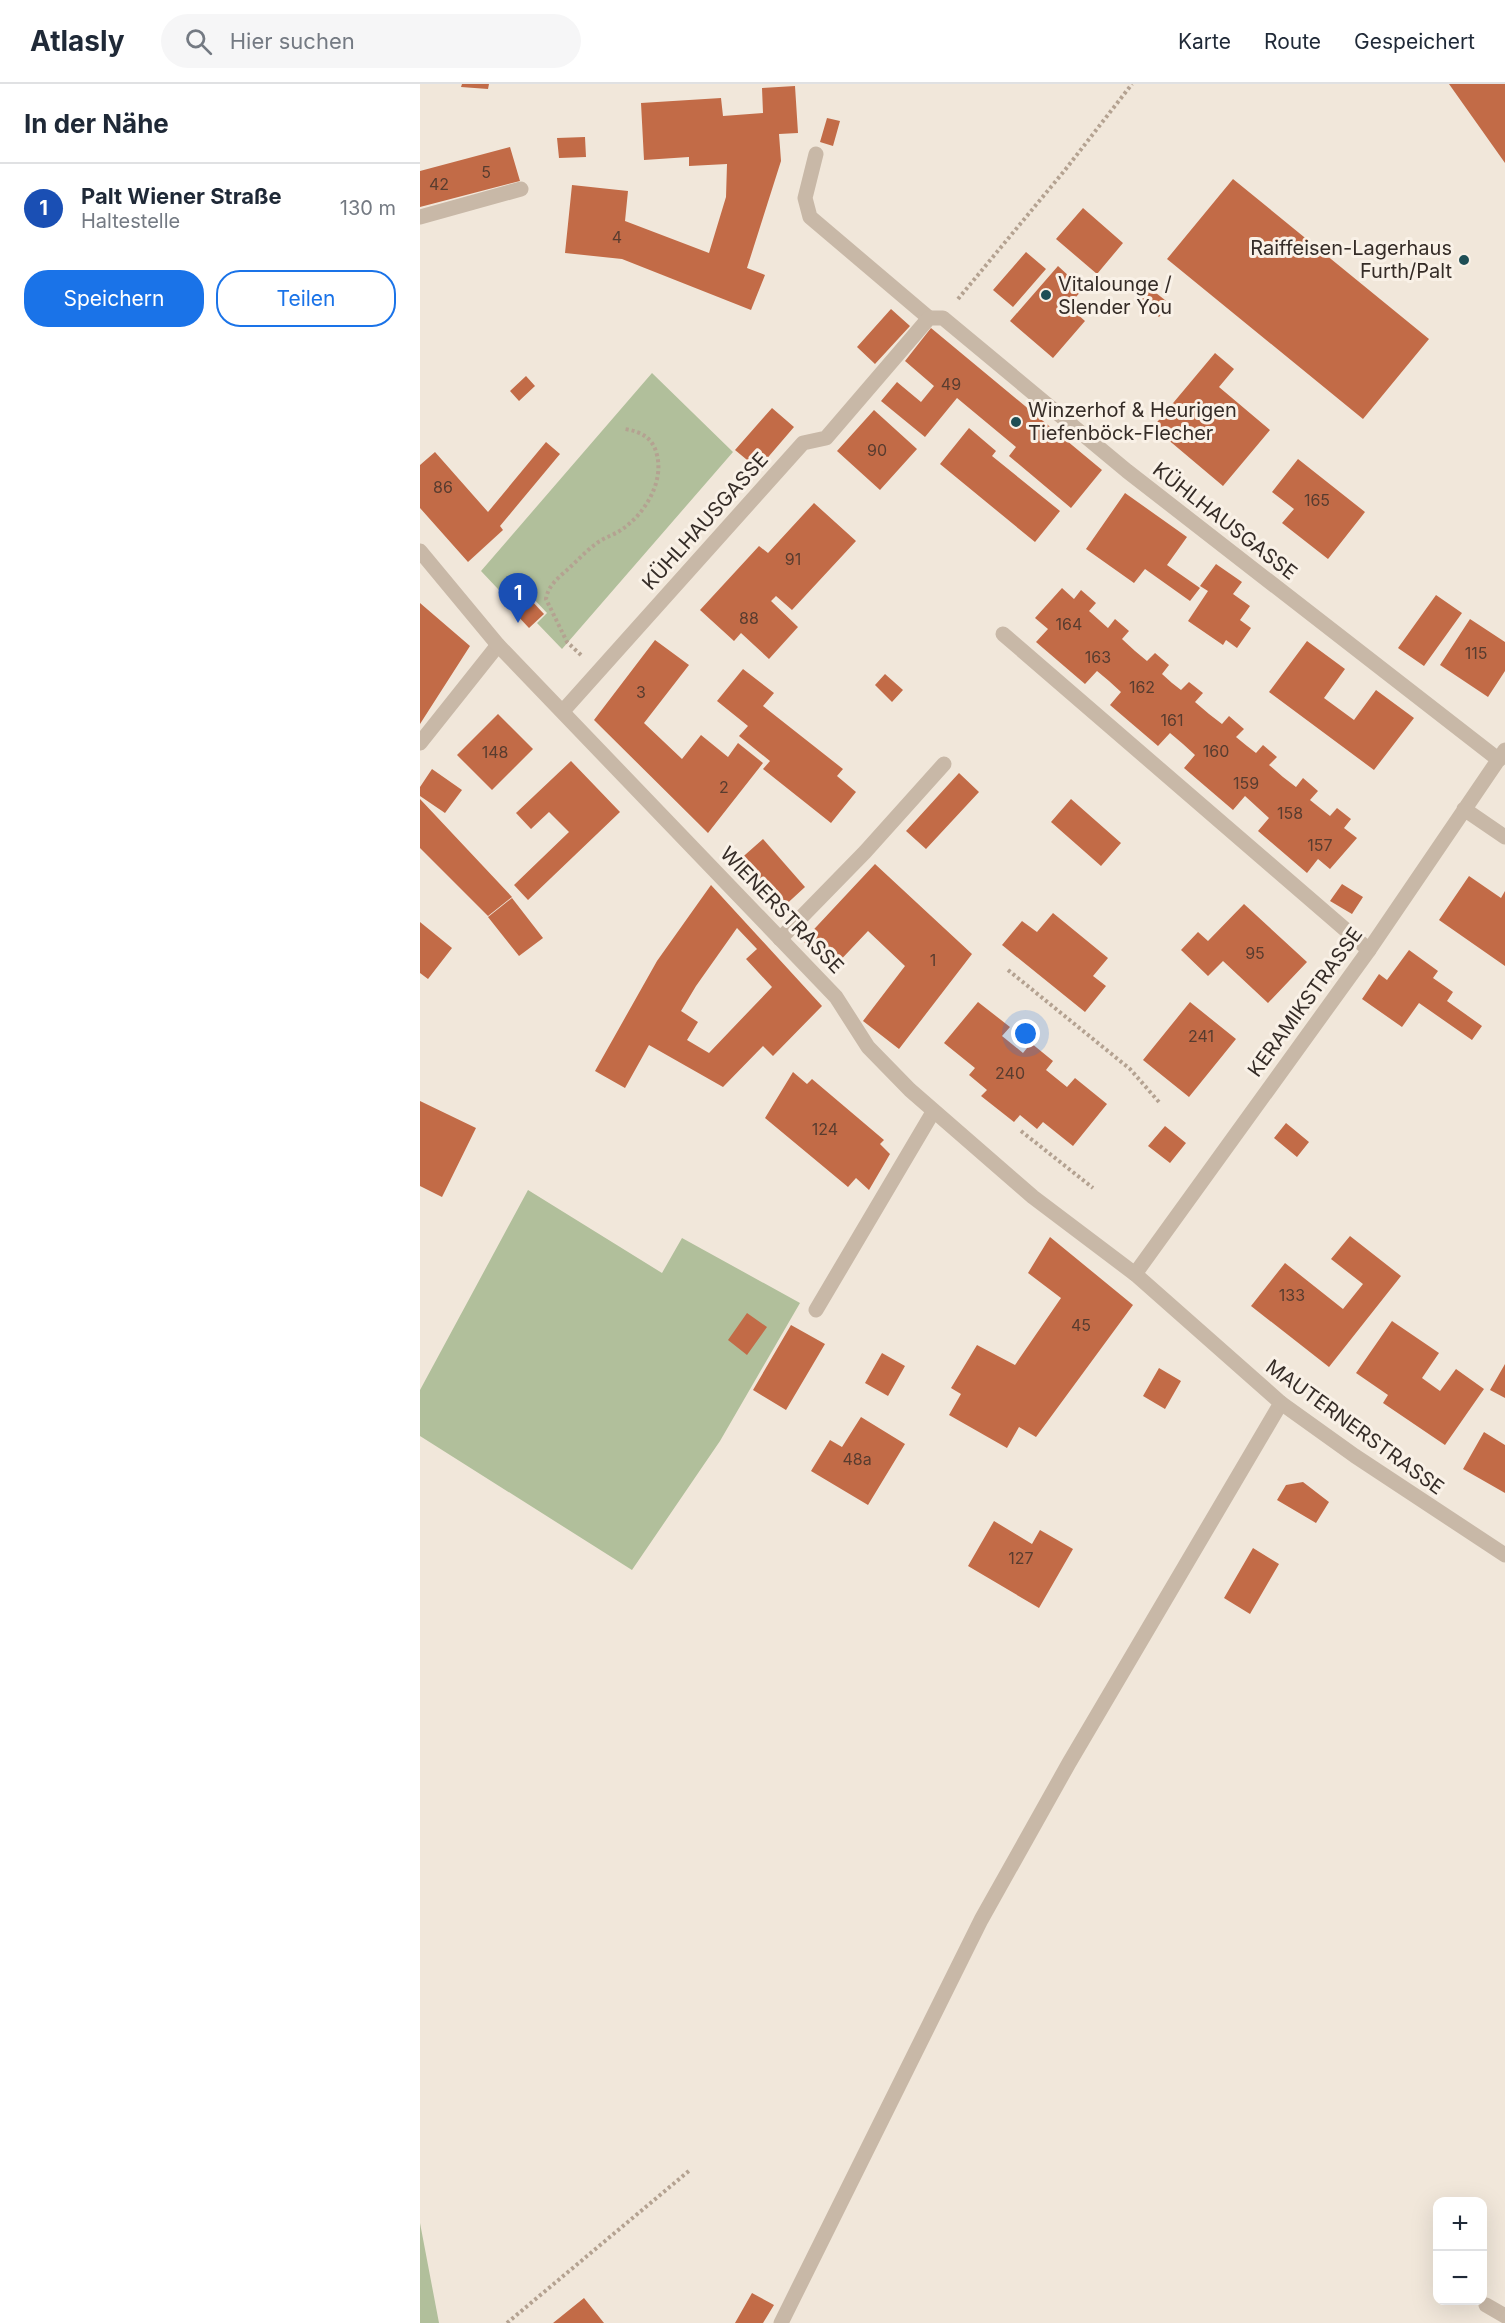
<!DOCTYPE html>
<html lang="de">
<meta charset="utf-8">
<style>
body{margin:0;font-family:Inter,sans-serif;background:#f6f6f7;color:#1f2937}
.controls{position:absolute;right:18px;bottom:18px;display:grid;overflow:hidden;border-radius:12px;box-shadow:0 6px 24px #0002}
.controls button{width:54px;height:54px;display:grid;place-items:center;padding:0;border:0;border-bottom:2px solid #e0e1e3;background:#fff;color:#1f2937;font:30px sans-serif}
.you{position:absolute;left:606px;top:950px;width:21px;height:21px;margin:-15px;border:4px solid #fff;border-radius:50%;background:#1a73e8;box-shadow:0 0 0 9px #1a73e833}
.badge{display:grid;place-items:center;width:39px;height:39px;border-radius:50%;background:#1a73e8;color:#fff;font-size:20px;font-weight:700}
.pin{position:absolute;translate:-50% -50px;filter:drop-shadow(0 2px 3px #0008)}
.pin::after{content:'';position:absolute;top:32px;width:21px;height:18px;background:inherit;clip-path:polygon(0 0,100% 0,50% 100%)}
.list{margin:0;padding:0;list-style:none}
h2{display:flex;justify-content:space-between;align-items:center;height:78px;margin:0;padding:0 24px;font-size:26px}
h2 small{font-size:20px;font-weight:400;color:#747a83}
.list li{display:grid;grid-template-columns:39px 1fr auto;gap:18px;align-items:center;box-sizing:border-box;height:90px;padding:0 24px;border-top:2px solid #e0e1e3}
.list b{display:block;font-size:22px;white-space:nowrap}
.list p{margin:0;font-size:20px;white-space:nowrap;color:#747a83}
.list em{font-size:20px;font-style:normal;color:#747a83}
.actions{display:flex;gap:12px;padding:18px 24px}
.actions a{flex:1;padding:14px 0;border:2px solid #1a73e8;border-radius:24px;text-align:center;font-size:21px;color:#1a73e8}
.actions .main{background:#1a73e8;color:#fff}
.icon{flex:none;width:33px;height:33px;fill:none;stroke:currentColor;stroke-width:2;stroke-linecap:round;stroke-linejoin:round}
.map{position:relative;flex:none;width:1085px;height:2239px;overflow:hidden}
header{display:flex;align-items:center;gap:36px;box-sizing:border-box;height:84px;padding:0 30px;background:#fff;border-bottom:2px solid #e0e1e3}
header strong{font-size:28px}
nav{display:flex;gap:33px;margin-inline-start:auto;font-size:21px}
.search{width:420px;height:54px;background:#f6f6f7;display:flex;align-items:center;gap:15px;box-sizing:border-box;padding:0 21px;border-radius:33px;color:#747a83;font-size:22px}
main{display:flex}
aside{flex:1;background:#fff}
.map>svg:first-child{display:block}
.green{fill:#b1bf9b}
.building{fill:#c26b47;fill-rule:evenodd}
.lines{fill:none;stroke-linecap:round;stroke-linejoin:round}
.path{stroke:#b4a291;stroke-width:4;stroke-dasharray:3 3;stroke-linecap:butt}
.service{stroke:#c8b8a7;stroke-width:15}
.minor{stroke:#c8b8a7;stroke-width:15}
.tertiary{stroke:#c8b8a7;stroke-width:15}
.poi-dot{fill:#1e4e55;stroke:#f9f1e7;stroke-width:2}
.labels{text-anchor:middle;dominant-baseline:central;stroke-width:6;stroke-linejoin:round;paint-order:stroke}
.number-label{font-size:16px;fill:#583c2f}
.poi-label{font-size:20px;fill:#352c27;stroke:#f9f1e7;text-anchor:start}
.street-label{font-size:20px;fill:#352c27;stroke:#f9f1e7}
</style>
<header>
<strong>Atlasly</strong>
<div class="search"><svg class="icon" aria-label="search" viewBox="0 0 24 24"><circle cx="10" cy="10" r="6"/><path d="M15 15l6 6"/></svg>Hier suchen</div>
<nav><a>Karte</a><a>Route</a><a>Gespeichert</a></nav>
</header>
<main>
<aside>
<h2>In der Nähe<small></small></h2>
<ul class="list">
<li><span class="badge" style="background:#1a4fb4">1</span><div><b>Palt Wiener Straße</b><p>Haltestelle</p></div><em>130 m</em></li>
</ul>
<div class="actions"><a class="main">Speichern</a><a>Teilen</a></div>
</aside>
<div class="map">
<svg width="1085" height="2239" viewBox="0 0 1085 2239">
<rect width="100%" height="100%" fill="#f1e7da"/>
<path class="green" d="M 232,289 L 313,368 L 142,565 L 117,539 L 127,529 L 110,511 L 96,524 L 61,487 Z
M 108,1106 L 242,1189 L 262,1154 L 380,1219 L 300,1357 L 212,1486 L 0,1352 L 0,1306 Z
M 0,2139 L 19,2239 L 0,2239 Z"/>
<path class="building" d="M 42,0 L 69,0 L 68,5 L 41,3 Z
M 1029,0 L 1085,0 L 1085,79 Z
M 375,2 L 378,49 L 359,50 L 361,77 L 327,184 L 345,191 L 331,226 L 202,175 L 145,169 L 152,101 L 208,107 L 205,137 L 289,169 L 306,113 L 307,80 L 269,82 L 269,73 L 224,76 L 221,19 L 301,14 L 303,32 L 343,29 L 342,4 Z
M 407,34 L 420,37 L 413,62 L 400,58 Z
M 165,53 L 166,73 L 139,74 L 137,54 Z
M 90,63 L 100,97 L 0,123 L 0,87 Z
M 813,95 L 1009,255 L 943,335 L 747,175 Z
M 663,124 L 703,159 L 677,190 L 636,155 Z
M 606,168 L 626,185 L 593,223 L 573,206 Z
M 638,182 L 663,205 L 648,222 L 665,237 L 633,274 L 590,237 Z
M 731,205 L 750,220 L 739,233 L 720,217 Z
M 471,225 L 490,242 L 455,280 L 437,263 Z
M 511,244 L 682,386 L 651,424 L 589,372 L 596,363 L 537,314 L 505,353 L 461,317 L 477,298 L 501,318 L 514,302 L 485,277 Z
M 795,269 L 814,285 L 799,303 L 850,346 L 803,402 L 733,343 Z
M 106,292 L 115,302 L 99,317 L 90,307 Z
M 352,324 L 374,343 L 338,385 L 315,366 Z
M 454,326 L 497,365 L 460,406 L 417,367 Z
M 549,344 L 576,367 L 572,372 L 640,427 L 615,458 L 520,380 Z
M 126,358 L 140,370 L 80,442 L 83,446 L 48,478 L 0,424 L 0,381 L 15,368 L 68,428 Z
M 878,375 L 945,428 L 908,475 L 862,439 L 874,425 L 852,408 Z
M 705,409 L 767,453 L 747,481 L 780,504 L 770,517 L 725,485 L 714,499 L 666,465 Z
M 394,419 L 436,457 L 372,526 L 356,512 L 351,517 L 378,543 L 349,575 L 321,549 L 314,557 L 280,526 L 339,462 L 348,469 Z
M 796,480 L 822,498 L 813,510 L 830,522 L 820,536 L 831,544 L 817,564 L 806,556 L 803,561 L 768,537 L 788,507 L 780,502 Z
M 642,504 L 654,515 L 661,506 L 676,519 L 669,527 L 688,544 L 695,535 L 709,547 L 702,555 L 715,567 L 727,577 L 735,569 L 749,581 L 742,590 L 752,599 L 761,606 L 769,598 L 783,609 L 775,618 L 789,630 L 802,640 L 809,632 L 824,645 L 816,653 L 827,662 L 836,669 L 843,661 L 857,673 L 849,681 L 863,693 L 876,703 L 883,694 L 898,707 L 890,716 L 910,732 L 917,724 L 931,735 L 924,744 L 937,754 L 910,785 L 898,775 L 887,789 L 838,747 L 849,734 L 825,712 L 813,726 L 764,684 L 775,671 L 763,660 L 750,649 L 738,662 L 690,621 L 701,608 L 689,597 L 677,587 L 665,600 L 616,558 L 628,545 L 615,534 Z
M 1016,511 L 1042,529 L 1004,582 L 978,564 Z
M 109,514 L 124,530 L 109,544 L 94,528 Z
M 0,519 L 50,562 L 0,640 Z
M 1050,535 L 1085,558 L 1085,587 L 1068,613 L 1020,581 Z
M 235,556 L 269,581 L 224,639 L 262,675 L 281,651 L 308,673 L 318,659 L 343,679 L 288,749 L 174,636 Z
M 887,557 L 925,585 L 904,614 L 934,636 L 956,606 L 994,634 L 954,686 L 849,608 Z
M 323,585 L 354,609 L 343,622 L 423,685 L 417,692 L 436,708 L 411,739 L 343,685 L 350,677 L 319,652 L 328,642 L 297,617 Z
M 465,590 L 483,606 L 472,618 L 455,601 Z
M 78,630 L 113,665 L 72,706 L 37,671 Z
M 151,677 L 200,728 L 108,816 L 94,801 L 149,748 L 129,728 L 111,745 L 96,729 Z
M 12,685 L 42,706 L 25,729 L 0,712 L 0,703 Z
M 539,689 L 559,708 L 506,765 L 486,747 Z
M 0,715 L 92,813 L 68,832 L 0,764 Z
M 651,715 L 701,759 L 681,782 L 631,738 Z
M 343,755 L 385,803 L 360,826 L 317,778 Z
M 455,780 L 552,870 L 479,965 L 443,937 L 485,882 L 448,847 L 413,884 L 383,857 Z
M 1049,792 L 1081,814 L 1085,807 L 1085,882 L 1019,836 Z
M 922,800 L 943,813 L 932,830 L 910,817 Z
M 291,801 L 402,922 L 353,972 L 343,962 L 303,1003 L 229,961 L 205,1004 L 175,987 L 237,877 ZM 317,844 L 337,865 L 326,875 L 352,903 L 289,969 L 267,956 L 278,938 L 261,927 L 276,902 Z
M 92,814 L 123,854 L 99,872 L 68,833 Z
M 824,820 L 887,878 L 848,919 L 803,877 L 788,892 L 761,866 L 778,848 L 788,857 Z
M 633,829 L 688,874 L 673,892 L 686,902 L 665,928 L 582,861 L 602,837 L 617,848 Z
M 0,838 L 32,864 L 8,895 L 0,889 Z
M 989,866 L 1018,887 L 1013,894 L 1033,908 L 1027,917 L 1062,942 L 1052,956 L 999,919 L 982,943 L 942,915 L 959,890 L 967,896 Z
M 558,918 L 590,943 L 582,952 L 603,969 L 611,959 L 633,977 L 626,986 L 647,1003 L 655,994 L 687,1020 L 653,1062 L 623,1038 L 617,1045 L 600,1031 L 594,1038 L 561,1012 L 567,1006 L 549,991 L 555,984 L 524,959 Z
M 770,918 L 816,955 L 769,1013 L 723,976 Z
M 373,988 L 387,1000 L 392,995 L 464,1056 L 460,1060 L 470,1070 L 449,1106 L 436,1094 L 428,1103 L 345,1034 Z
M 0,1017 L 56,1044 L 22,1113 L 0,1102 Z
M 866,1039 L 889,1058 L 877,1073 L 854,1054 Z
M 745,1042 L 766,1059 L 750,1079 L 728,1062 Z
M 930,1152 L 981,1192 L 909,1283 L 831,1222 L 865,1179 L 923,1225 L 943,1200 L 911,1175 Z
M 630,1153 L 713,1221 L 616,1353 L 599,1343 L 587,1364 L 529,1331 L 541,1310 L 531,1304 L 557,1261 L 595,1281 L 641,1214 L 608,1189 Z
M 327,1229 L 347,1243 L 327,1271 L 308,1256 Z
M 972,1237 L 1019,1269 L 1002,1294 L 1020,1307 L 1036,1285 L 1064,1305 L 1025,1361 L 963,1319 L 968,1311 L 936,1289 Z
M 371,1241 L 405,1260 L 366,1326 L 333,1306 Z
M 462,1269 L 485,1282 L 468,1312 L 445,1299 Z
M 1085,1280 L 1085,1314 L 1070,1306 Z
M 739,1284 L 761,1297 L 745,1325 L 723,1312 Z
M 441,1333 L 485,1360 L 448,1421 L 391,1387 L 410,1356 L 422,1363 Z
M 1064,1348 L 1085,1361 L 1085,1409 L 1043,1385 Z
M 883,1398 L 909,1418 L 896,1439 L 857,1416 L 866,1401 Z
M 574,1437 L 612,1460 L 620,1446 L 653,1465 L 619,1524 L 548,1482 Z
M 833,1464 L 859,1480 L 830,1530 L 804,1514 Z
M 332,2209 L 354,2221 L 343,2239 L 315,2239 Z
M 164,2214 L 184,2239 L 133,2239 Z"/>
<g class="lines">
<path class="path" d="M 538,215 L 645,86 L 712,0
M 161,571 L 147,558 L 126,515 C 128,502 137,495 147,486 C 157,477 166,467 177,459 C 185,453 194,451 201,446 C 224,431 244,399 237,371 C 233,354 222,348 205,345
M 588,886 L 710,985 L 739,1018
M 601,1047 L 673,1104
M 87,2239 L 270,2086"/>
<path class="service" d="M 396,70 L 385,114 L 390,133 L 509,234
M 0,133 L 101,105
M 583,550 L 949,866
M 360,855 L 445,768 L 524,680
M 396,1226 L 513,1028
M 1066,2221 L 1085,2232
M 361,2239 L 561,1836 L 649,1679 L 861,1319"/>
<path class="minor" d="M 143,627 L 383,359 L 406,354 L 509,234 L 523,234 L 707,387 L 1079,676
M 0,659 L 78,561
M 1044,725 L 1085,753
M 715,1190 L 949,866 L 1085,666"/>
<path class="tertiary" d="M 0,467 L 78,561 L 416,913 L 448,963 L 490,1006 L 613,1113 L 715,1190 L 861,1319 L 935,1372 L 1085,1471"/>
</g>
<g class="poi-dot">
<circle cx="1044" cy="176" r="6"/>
<circle cx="626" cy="211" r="6"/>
<circle cx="596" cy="338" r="6"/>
</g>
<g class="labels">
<g class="number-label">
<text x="66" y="88">5</text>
<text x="19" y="100">42</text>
<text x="197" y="153">4</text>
<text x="531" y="300">49</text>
<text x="457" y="366">90</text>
<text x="23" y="403">86</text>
<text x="897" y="416">165</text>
<text x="373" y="475">91</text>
<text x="329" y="534">88</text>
<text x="649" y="540">164</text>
<text x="1056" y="569">115</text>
<text x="678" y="573">163</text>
<text x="722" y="603">162</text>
<text x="221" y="608">3</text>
<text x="752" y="636">161</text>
<text x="796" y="667">160</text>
<text x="75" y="668">148</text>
<text x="826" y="699">159</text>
<text x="304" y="703">2</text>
<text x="870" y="729">158</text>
<text x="900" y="761">157</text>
<text x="835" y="869">95</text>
<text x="513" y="876">1</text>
<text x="781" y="952">241</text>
<text x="590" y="989">240</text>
<text x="405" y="1045">124</text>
<text x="872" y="1211">133</text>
<text x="661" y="1241">45</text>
<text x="437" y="1375">48a</text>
<text x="601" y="1474">127</text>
</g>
<g class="poi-label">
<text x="1032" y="164" text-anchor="end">Raiffeisen-Lagerhaus<tspan x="1032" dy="23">Furth/Palt</tspan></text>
<text x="638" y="200">Vitalounge /<tspan x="638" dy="23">Slender You</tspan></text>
<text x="608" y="326">Winzerhof &amp; Heurigen<tspan x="608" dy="23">Tiefenböck-Flecher</tspan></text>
</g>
<g class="street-label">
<text transform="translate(285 437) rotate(-48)">KÜHLHAUSGASSE</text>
<text transform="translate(805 437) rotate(38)">KÜHLHAUSGASSE</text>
<text transform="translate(362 826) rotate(46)">WIENERSTRASSE</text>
<text transform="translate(885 918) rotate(-54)">KERAMIKSTRASSE</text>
<text transform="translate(935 1343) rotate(36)">MAUTERNERSTRASSE</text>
</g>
</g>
</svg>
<div class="controls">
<button>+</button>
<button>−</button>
</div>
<div class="you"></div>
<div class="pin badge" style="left:98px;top:539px;background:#1a4fb4">1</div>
</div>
</main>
